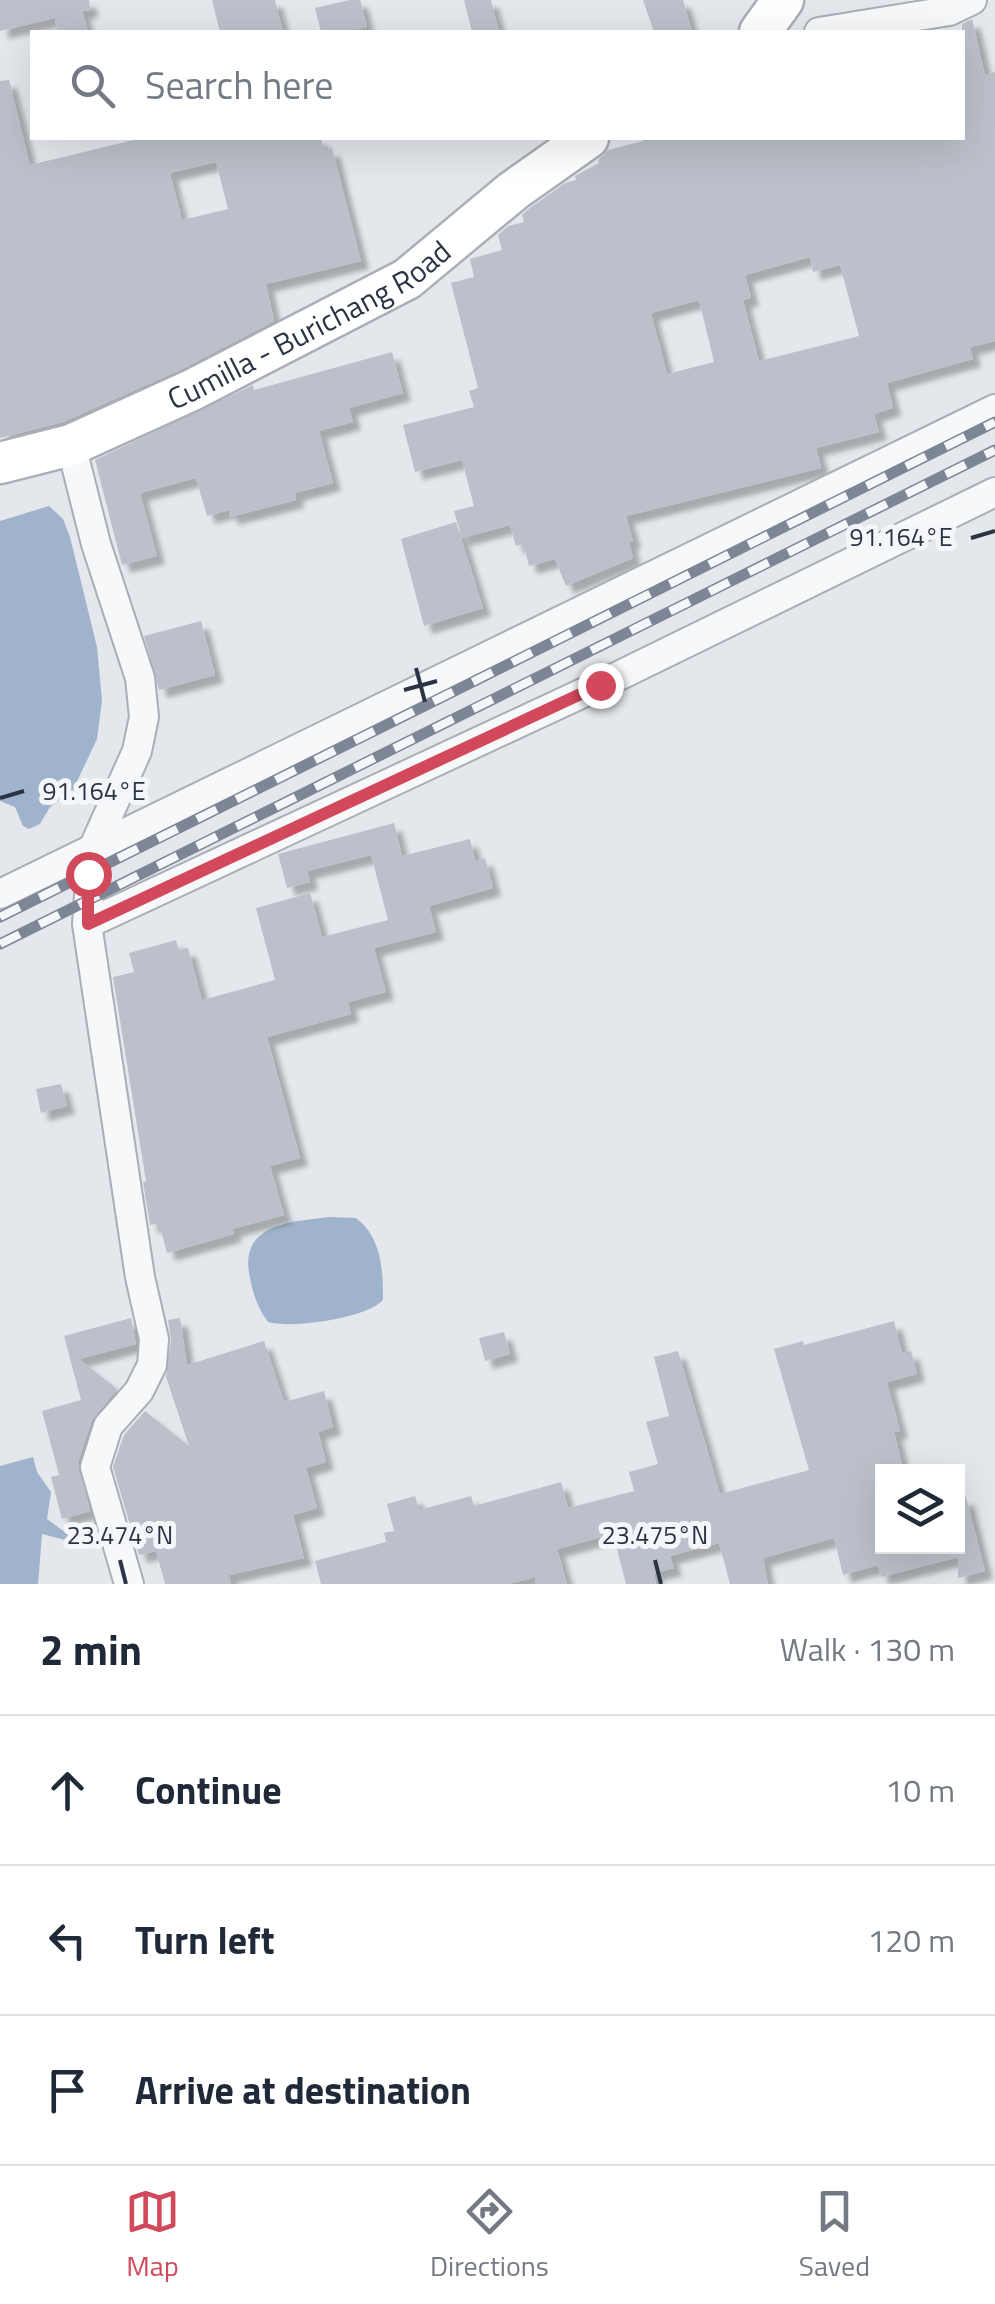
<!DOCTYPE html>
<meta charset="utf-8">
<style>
body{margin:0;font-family:"Titillium Web",sans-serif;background:#f6f6f7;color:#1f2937}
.controls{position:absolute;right:30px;bottom:30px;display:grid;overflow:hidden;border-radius:0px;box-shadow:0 10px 40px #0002}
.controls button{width:90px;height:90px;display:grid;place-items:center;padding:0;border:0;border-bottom:2px solid #e0e1e3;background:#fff;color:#1f2937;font:50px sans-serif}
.stop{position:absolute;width:30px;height:30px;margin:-22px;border:8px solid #d1495b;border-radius:50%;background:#fff}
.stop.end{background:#d1495b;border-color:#fff;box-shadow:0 2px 10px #0008}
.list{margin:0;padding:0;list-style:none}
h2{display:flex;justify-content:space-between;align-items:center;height:130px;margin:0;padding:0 40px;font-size:42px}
h2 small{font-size:32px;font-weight:400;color:#747a83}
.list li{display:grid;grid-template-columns:65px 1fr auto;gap:30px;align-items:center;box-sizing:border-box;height:150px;padding:0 40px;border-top:2px solid #e0e1e3}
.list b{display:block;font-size:38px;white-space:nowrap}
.list em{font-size:32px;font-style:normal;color:#747a83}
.icon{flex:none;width:55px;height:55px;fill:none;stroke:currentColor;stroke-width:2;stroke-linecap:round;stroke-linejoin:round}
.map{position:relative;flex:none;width:995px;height:1584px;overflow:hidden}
.search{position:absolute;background:#fff;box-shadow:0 10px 40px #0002;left:30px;right:30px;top:30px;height:110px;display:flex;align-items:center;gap:25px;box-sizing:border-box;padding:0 35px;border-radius:0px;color:#747a83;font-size:38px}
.sheet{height:580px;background:#fff}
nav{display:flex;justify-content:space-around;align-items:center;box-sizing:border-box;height:140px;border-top:2px solid #e0e1e3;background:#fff;font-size:28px;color:#747a83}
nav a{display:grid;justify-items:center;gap:5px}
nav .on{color:#d1495b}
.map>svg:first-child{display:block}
.water{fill:#9fb4cc}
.building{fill:#bbc0ca;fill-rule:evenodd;filter:url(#shadow)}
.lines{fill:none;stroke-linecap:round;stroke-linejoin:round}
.minor-casing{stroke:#a9aeb7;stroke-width:32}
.secondary-casing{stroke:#a9aeb7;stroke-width:45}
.minor{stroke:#f7f8fa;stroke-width:28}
.secondary{stroke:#fff;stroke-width:40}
.rail-casing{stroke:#7d8696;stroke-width:11}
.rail{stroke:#f4f6f9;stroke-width:8;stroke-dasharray:22;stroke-linecap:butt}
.route{stroke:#d1495b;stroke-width:12}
.ticks{fill:none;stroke:#2b3445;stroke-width:4}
.labels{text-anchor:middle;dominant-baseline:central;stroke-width:10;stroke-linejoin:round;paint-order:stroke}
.street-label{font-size:30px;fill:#2b3445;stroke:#f4f6f9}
.ticks-label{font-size:25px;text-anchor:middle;fill:#2b3445;stroke:#f4f6f9;stroke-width:10;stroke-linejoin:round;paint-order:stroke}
</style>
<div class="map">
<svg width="995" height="1584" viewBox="0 0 995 1584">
<defs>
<filter id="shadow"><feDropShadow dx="8" dy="8" stdDeviation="2.5" flood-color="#0004"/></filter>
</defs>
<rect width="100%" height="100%" fill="#e4e7ec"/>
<path class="water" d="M 49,506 L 63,519 L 70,537 L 97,647 L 102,700 L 97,739 L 73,790 L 50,807 L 40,824 L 29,829 L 23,826 L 15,807 L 0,801 L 0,521 Z
M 329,1217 L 356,1218 C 382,1238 383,1270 383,1300 C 367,1318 292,1329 268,1322 C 258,1309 253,1294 250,1278 C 238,1224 289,1222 329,1217 Z
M 33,1457 L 37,1472 L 51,1492 L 47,1519 L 81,1544 L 42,1534 L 38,1584 L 0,1584 L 0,1466 Z"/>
<path class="building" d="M 0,0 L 89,0 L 90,10 L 82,11 L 88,32 L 57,32 L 55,18 L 0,31 Z
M 212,0 L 275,0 L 283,32 L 220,32 Z
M 350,0 L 360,0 L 367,27 L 346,32 L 321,32 L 315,8 Z
M 464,0 L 491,0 L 499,32 L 472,32 Z
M 643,0 L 683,0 L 692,32 L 654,32 Z
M 972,19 L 985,75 L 995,72 L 995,341 L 970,347 L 973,359 L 887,383 L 893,408 L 874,414 L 879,432 L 816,448 L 821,468 L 626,516 L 633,541 L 629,542 L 633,558 L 566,586 L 555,559 L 529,566 L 523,543 L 516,546 L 510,525 L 462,538 L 454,511 L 474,506 L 462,460 L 415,472 L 403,425 L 474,407 L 469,391 L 478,388 L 451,283 L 474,277 L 470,259 L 502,250 L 498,235 L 508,226 L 524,222 L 522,215 L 527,210 L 565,183 L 576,180 L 575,176 L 599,163 L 598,160 L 608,150 L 643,141 L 642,138 L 962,138 L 962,24 ZM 810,257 L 813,272 L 840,265 L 859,336 L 759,361 L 743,300 L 751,298 L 745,275 ZM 699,300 L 714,362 L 667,374 L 651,313 Z
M 9,80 L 30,165 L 142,138 L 321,138 L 324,150 L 332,148 L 361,261 L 266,284 L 274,321 L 182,369 L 63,422 L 0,438 L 0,81 ZM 216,162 L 228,209 L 182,220 L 170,173 Z
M 392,352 L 403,393 L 349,408 L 353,422 L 319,431 L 333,483 L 295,493 L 296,500 L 230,517 L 229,510 L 207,516 L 196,478 L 140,493 L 157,556 L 122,565 L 95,460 L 253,385 L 254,390 Z
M 456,522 L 483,608 L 424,626 L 401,539 Z
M 201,621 L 215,675 L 159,690 L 144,636 Z
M 394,823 L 402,856 L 470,839 L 475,861 L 485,858 L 493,888 L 429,906 L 436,932 L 374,948 L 386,992 L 348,1002 L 351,1014 L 267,1037 L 300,1158 L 270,1166 L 284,1215 L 232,1229 L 234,1234 L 167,1253 L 159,1223 L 150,1225 L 143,1182 L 146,1181 L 113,977 L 134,972 L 129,953 L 176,940 L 179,950 L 188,948 L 202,1000 L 275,980 L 256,908 L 310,893 L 322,937 L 388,920 L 371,855 L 307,871 L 310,882 L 287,888 L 278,854 Z
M 61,1084 L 67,1106 L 41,1113 L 36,1089 Z
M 131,1318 L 136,1344 L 79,1359 L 117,1389 L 92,1420 L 78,1462 L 90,1511 L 62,1519 L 51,1477 L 59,1475 L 42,1411 L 81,1400 L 64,1336 Z
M 180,1318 L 187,1365 L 264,1341 L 284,1402 L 324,1391 L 333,1427 L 318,1432 L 326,1462 L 306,1468 L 317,1508 L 293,1515 L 304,1558 L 229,1575 L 231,1584 L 165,1584 L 156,1551 L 139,1555 L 113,1467 L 124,1435 L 145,1411 L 189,1446 L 166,1377 L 171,1340 L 168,1320 Z
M 894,1321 L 902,1353 L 911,1351 L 917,1374 L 887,1382 L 900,1431 L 894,1432 L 904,1472 L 882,1472 L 882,1546 L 958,1546 L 958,1498 L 966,1497 L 985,1571 L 958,1578 L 958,1557 L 881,1577 L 878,1565 L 843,1575 L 834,1538 L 763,1558 L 768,1584 L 730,1584 L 719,1543 L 670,1556 L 674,1568 L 654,1573 L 656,1584 L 626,1584 L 613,1534 L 557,1549 L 567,1584 L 536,1584 L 535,1577 L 508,1584 L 321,1584 L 315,1561 L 386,1542 L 384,1533 L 394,1531 L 387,1504 L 415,1496 L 419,1510 L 471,1496 L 474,1506 L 561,1482 L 568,1508 L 634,1491 L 629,1472 L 658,1464 L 646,1422 L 669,1416 L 654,1357 L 678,1351 L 720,1494 L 809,1470 L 774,1349 L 803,1341 L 804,1345 Z
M 504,1332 L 510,1354 L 485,1361 L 479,1338 Z"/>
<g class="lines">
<defs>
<path id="minor" d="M 819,32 L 949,11 L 972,0
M 71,445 L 96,544 L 140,678 L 144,717 L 137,751 L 92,851 L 87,924 L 140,1277 L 154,1339 L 152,1365 L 139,1391 L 108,1426 L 95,1467 L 129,1584
M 0,894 L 995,409
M 87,924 L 600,685 L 995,492"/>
<g id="secondary">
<path d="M 760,32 L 783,0"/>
<path id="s1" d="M 0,463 L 71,445 L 192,390 L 407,279 L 513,191 L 588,138"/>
</g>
</defs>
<use href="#minor" class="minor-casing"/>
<use href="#secondary" class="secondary-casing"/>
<use href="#minor" class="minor"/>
<use href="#secondary" class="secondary"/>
<defs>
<path id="rail" d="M 0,917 L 995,422
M 0,944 L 995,450"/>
</defs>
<use href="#rail" class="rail-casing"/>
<use href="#rail" class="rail"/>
</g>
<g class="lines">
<path class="route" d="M 88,874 L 88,924 L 600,685"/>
</g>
<path class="ticks" d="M 971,538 L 995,531M 416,668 L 425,702M 404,690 L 437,681M 0,798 L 24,791M 120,1560 L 126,1584M 655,1560 L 661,1584"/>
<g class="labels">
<g class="street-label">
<text stroke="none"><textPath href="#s1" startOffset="340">Cumilla - Burichang Road</textPath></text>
</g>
</g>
<g class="ticks-label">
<text x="901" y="546">91.164°E</text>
<text x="94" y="800">91.164°E</text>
<text x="120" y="1544">23.474°N</text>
<text x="655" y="1544">23.475°N</text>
</g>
</svg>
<div class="controls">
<button><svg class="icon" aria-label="layers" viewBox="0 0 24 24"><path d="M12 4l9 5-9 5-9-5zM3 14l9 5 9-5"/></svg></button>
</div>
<div class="stop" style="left:88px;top:874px"></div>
<div class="stop end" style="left:600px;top:685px"></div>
<div class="search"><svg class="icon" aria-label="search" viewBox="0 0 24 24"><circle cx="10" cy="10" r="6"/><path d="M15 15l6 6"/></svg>Search here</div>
</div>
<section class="sheet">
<h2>2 min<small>Walk · 130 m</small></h2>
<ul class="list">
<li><svg class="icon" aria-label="ahead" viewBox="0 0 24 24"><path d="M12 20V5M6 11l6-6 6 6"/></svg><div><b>Continue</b></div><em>10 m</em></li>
<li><svg class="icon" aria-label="left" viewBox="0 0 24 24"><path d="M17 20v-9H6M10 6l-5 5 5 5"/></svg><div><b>Turn left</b></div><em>120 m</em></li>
<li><svg class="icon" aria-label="arrive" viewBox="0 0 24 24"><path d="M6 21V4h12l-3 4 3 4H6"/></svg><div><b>Arrive at destination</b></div></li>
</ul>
</section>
<nav>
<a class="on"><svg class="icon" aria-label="map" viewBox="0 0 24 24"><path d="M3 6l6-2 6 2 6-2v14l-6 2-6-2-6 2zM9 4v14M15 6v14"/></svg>Map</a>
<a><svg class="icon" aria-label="directions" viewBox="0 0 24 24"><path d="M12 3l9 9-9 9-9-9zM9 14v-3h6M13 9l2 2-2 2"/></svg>Directions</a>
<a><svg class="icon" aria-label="saved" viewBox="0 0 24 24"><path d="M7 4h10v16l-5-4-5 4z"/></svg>Saved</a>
</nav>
